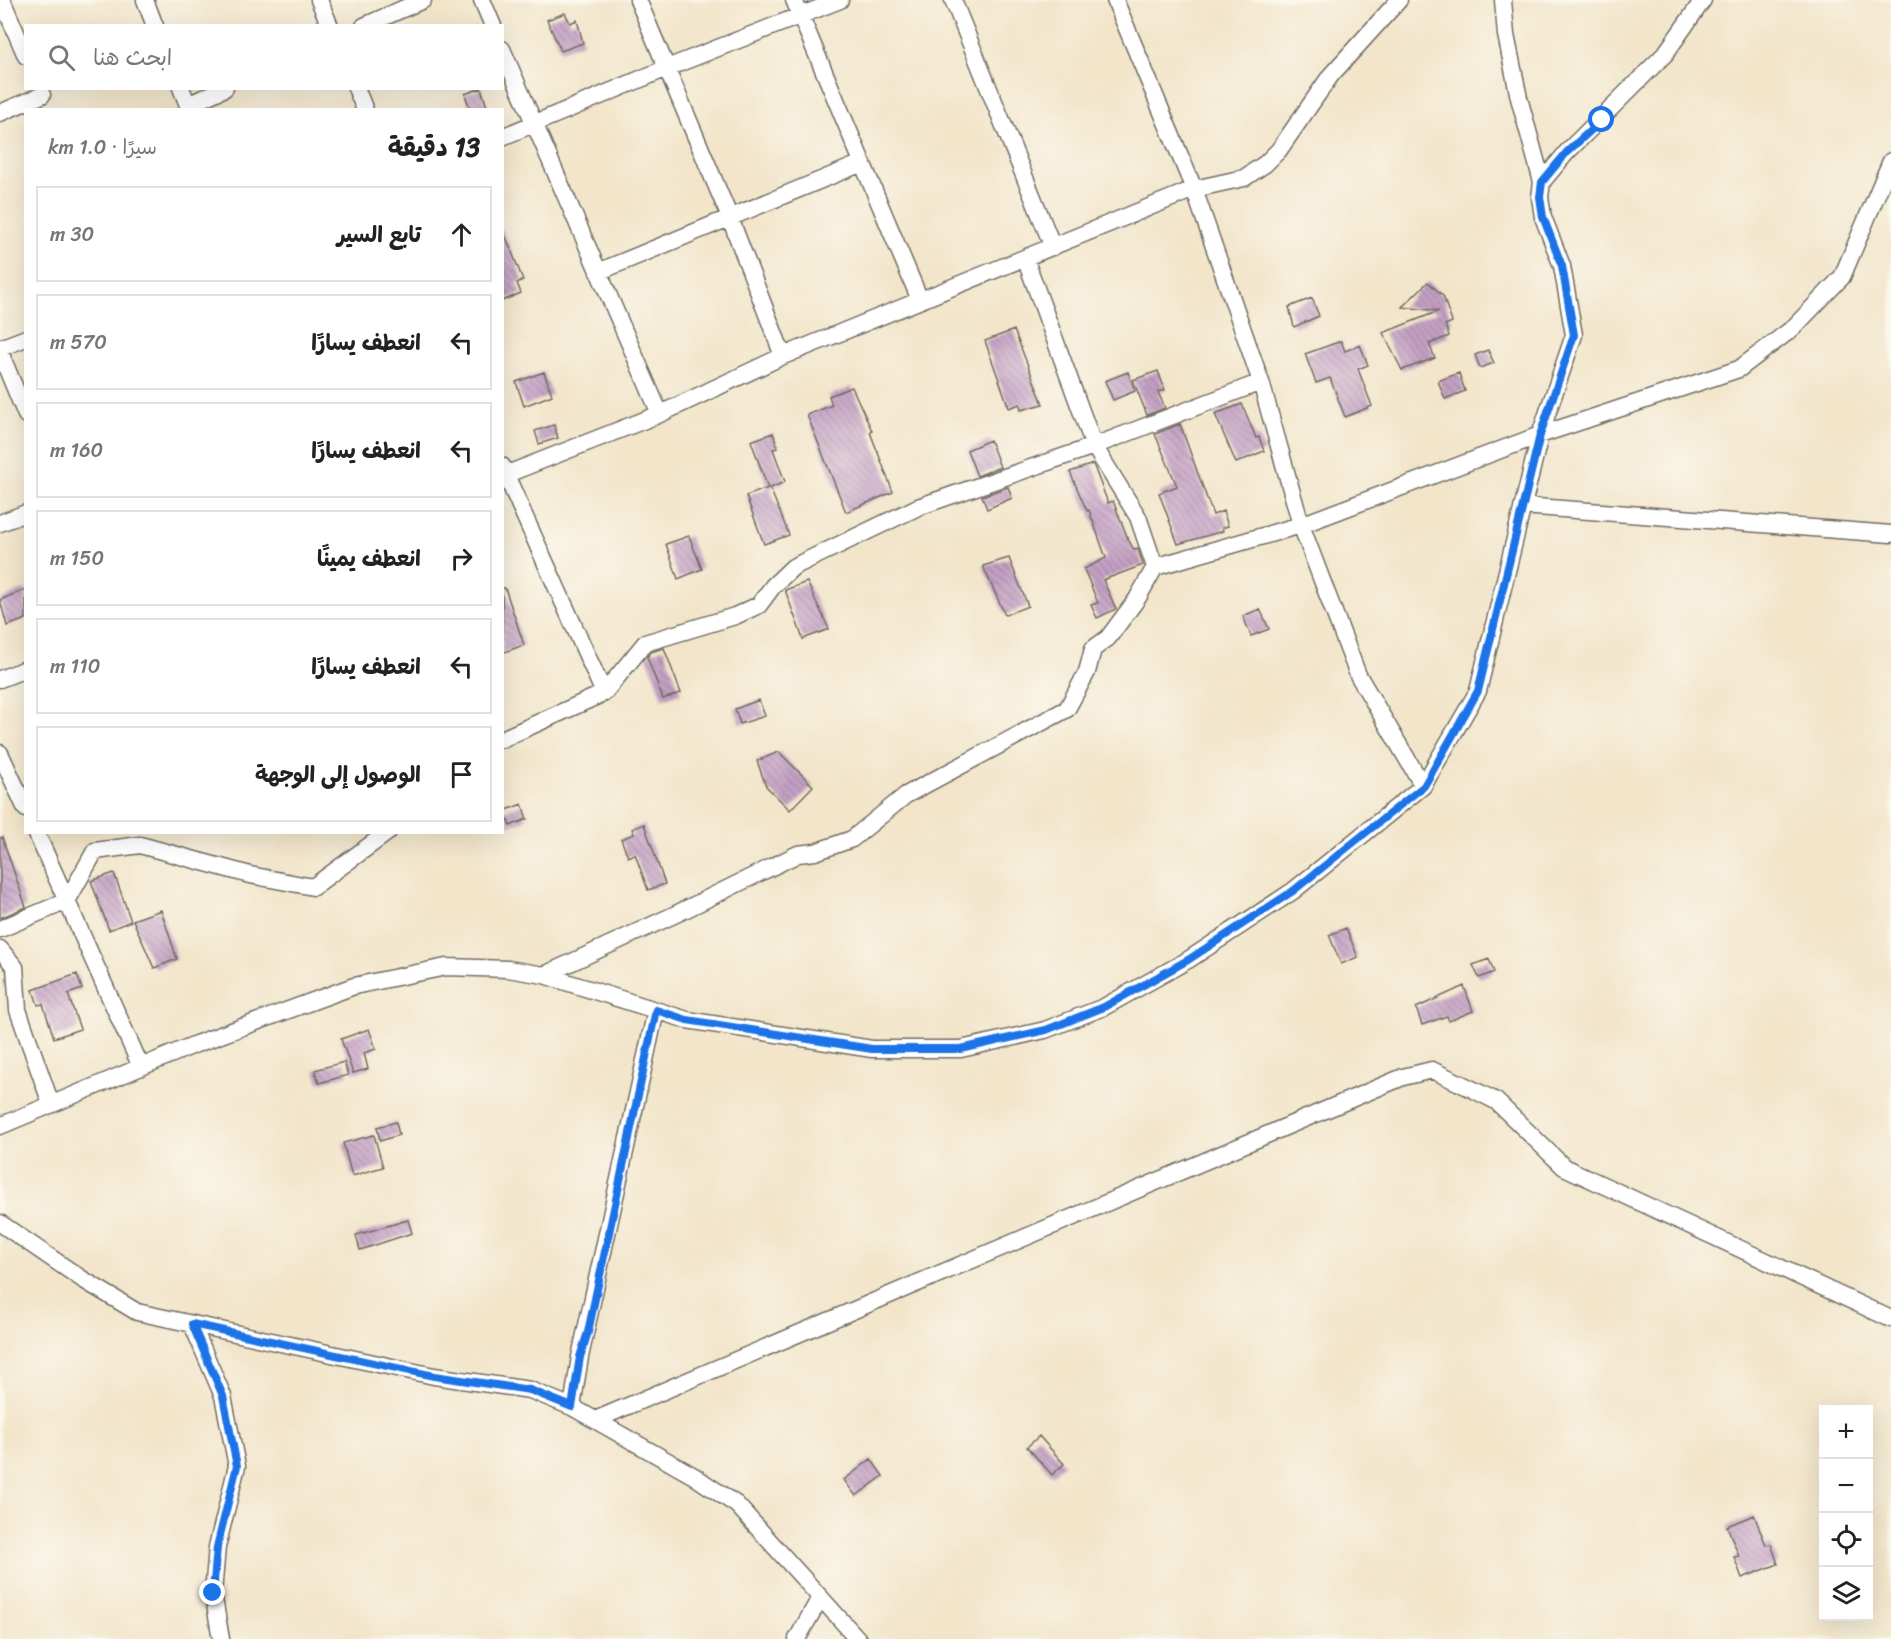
<!DOCTYPE html>
<html lang="ar">
<meta charset="utf-8">
<style>
body{margin:0;font-family:Sriracha,"Playpen Sans Arabic",sans-serif;background:#f6f6f6;color:#222;direction:rtl}
.controls{position:absolute;right:18px;bottom:18px;display:grid;overflow:hidden;border-radius:0px;box-shadow:0 6px 24px #0002}
.controls button{width:54px;height:54px;display:grid;place-items:center;padding:0;border:0;border-bottom:2px solid #e0e0e0;background:#fff;color:#222;font:30px sans-serif}
.stop{position:absolute;width:18px;height:18px;margin:-14px;border:4px solid #1a73e8;border-radius:50%;background:#fff}
.stop.end{background:#1a73e8;border-color:#fff;box-shadow:0 2px 6px #0008}
.list{margin:0;padding:0;list-style:none}
h2{display:flex;justify-content:space-between;align-items:center;height:78px;margin:0;padding:0 24px;font-size:26px}
h2 small{font-size:20px;font-weight:400;color:#767676}
.list li{display:grid;grid-template-columns:39px 1fr auto;gap:18px;align-items:center;box-sizing:border-box;height:96px;margin:0 12px 12px;padding:0 12px;border:2px solid #e0e0e0;border-radius:0px}
.list b{display:block;font-size:22px;white-space:nowrap}
.list em{font-size:20px;font-style:normal;color:#767676}
.icon{flex:none;width:33px;height:33px;fill:none;stroke:currentColor;stroke-width:2;stroke-linecap:round;stroke-linejoin:round}
.map{position:relative;flex:none;width:1891px;height:1639px;overflow:hidden;direction:ltr}
.search{position:absolute;background:#fff;box-shadow:0 6px 24px #0002;left:24px;top:24px;width:480px;height:66px;display:flex;align-items:center;gap:15px;box-sizing:border-box;padding:0 21px;border-radius:0px;color:#767676;font-size:22px}
.panel{position:absolute;background:#fff;box-shadow:0 6px 24px #0002;left:24px;top:108px;width:480px;height:726px;border-radius:0px;direction:rtl}
.map>svg:first-child{display:block}
.building{fill:url(#building-back-hatch)}
.lines{fill:none;stroke-linecap:round;stroke-linejoin:round}
.street-casing{stroke:#716c63;stroke-width:19}
.street{stroke:#fff;stroke-width:16}
.route{stroke:#1a73e8;stroke-width:8}
</style>
<div class="map">
<svg width="1891" height="1639" viewBox="0 0 1891 1639">
<defs>
<pattern id="building-back-hatch" width="6" height="6" patternUnits="userSpaceOnUse" patternTransform="scale(1.5)"><rect width="6" height="6" fill="#c5a0c5"/><path d="M-1 5l2 2M0 0l6 6M5-1l2 2" fill="none" stroke="#a083a0"/></pattern>
</defs>
<rect width="100%" height="100%" fill="#fbf7ec"/>
<filter id="ink" filterUnits="userSpaceOnUse"><feTurbulence type="fractalNoise" baseFrequency=".0167" numOctaves="2"/><feDisplacementMap in="SourceGraphic" scale="12" xChannelSelector="R" yChannelSelector="G"/><feConvolveMatrix kernelMatrix="1 2 1 2 8 2 1 2 1" color-interpolation-filters="sRGB"/></filter>
<filter id="wash" filterUnits="userSpaceOnUse"><feTurbulence type="fractalNoise" baseFrequency=".008" numOctaves="4" result="noise"/><feDisplacementMap in="SourceGraphic" scale="24" xChannelSelector="R" yChannelSelector="G"/><feGaussianBlur stdDeviation="1.35" result="paint"/><feColorMatrix in="noise" values="0 0 0 0 0 0 0 0 0 0 0 0 0 0 0 0 0 1.4 0 .05"/><feComposite in="paint" operator="in"/></filter>
<g filter="url(#wash)">
<rect width="100%" height="100%" fill="#f2e5ca"/>
<g id="blocks">
<path class="building" d="M 565,13 L 570,23 L 577,20 L 583,43 L 561,51 L 547,20 Z
M 481,88 L 488,110 L 470,110 L 465,94 Z
M 502,227 L 523,280 L 517,283 L 521,293 L 502,301 Z
M 1428,282 L 1443,296 L 1452,322 L 1445,325 L 1449,336 L 1429,344 L 1435,358 L 1402,370 L 1383,333 L 1439,311 L 1402,307 Z
M 1312,298 L 1319,316 L 1294,327 L 1289,307 Z
M 1014,330 L 1043,404 L 1021,410 L 1020,404 L 1009,408 L 985,341 Z
M 1341,341 L 1345,351 L 1360,345 L 1368,365 L 1358,369 L 1372,406 L 1345,417 L 1330,378 L 1316,383 L 1305,354 Z
M 1488,350 L 1494,363 L 1480,368 L 1475,355 Z
M 1158,371 L 1165,390 L 1158,392 L 1165,408 L 1147,415 L 1133,380 Z
M 544,372 L 552,395 L 524,406 L 516,382 Z
M 1128,372 L 1135,391 L 1113,400 L 1105,381 Z
M 1459,373 L 1465,391 L 1445,399 L 1438,381 Z
M 852,387 L 872,431 L 870,432 L 893,492 L 846,512 L 807,415 L 832,405 L 829,396 Z
M 1242,404 L 1256,438 L 1259,437 L 1264,451 L 1236,463 L 1215,414 Z
M 1180,424 L 1213,515 L 1223,511 L 1228,526 L 1222,528 L 1223,531 L 1178,544 L 1159,493 L 1177,486 L 1155,434 Z
M 554,425 L 558,438 L 539,444 L 535,431 Z
M 773,433 L 778,448 L 773,449 L 785,482 L 770,488 L 789,535 L 764,544 L 746,496 L 768,488 L 751,441 Z
M 990,440 L 1000,467 L 977,476 L 967,450 Z
M 1093,464 L 1108,503 L 1113,501 L 1128,539 L 1134,550 L 1138,549 L 1143,565 L 1103,580 L 1116,609 L 1097,618 L 1091,605 L 1098,603 L 1084,569 L 1106,558 L 1089,510 L 1087,511 L 1070,472 Z
M 1008,487 L 1012,498 L 987,509 L 982,496 Z
M 689,536 L 702,569 L 678,579 L 666,544 Z
M 1009,558 L 1028,606 L 1005,615 L 983,566 Z
M 807,582 L 829,629 L 803,639 L 785,590 Z
M 502,588 L 505,588 L 524,645 L 502,653 Z
M 26,589 L 26,619 L 7,626 L 0,600 Z
M 1260,609 L 1269,629 L 1251,636 L 1243,616 Z
M 664,648 L 681,693 L 663,699 L 647,657 L 651,652 Z
M 759,700 L 765,716 L 740,724 L 735,709 Z
M 779,752 L 813,786 L 790,810 L 766,786 L 757,761 Z
M 522,804 L 527,819 L 510,826 L 504,811 Z
M 644,824 L 665,884 L 648,890 L 635,854 L 628,857 L 621,839 L 634,834 L 632,829 Z
M 2,837 L 26,907 L 0,918 L 0,838 Z
M 114,873 L 131,921 L 109,930 L 91,881 Z
M 161,910 L 177,959 L 154,968 L 133,920 Z
M 1346,928 L 1358,957 L 1341,964 L 1329,935 Z
M 1489,959 L 1494,972 L 1479,978 L 1473,965 Z
M 77,974 L 82,989 L 68,994 L 80,1029 L 54,1038 L 43,1004 L 38,1005 L 33,990 Z
M 1464,986 L 1473,1011 L 1449,1021 L 1447,1016 L 1422,1025 L 1416,1008 Z
M 369,1029 L 376,1049 L 364,1053 L 368,1069 L 353,1073 L 341,1039 Z
M 344,1062 L 348,1075 L 319,1083 L 315,1070 Z
M 396,1122 L 399,1135 L 380,1141 L 377,1127 Z
M 374,1135 L 383,1167 L 352,1176 L 343,1143 Z
M 408,1220 L 412,1233 L 360,1250 L 356,1235 Z
M 1039,1436 L 1064,1464 L 1052,1475 L 1027,1447 Z
M 871,1459 L 883,1476 L 856,1496 L 844,1480 Z
M 1754,1515 L 1766,1545 L 1771,1544 L 1778,1564 L 1742,1578 L 1734,1557 L 1739,1556 L 1727,1526 Z"/>
</g>
</g>
<g filter="url(#ink)">
<use href="#blocks" fill-opacity="0" stroke="#716c63" stroke-width="1.5"/>
<g class="lines">
<defs>
<path id="street" d="M 2,0 L 26,56
M 145,0 L 155,26
M 319,0 L 330,26
M 482,0 L 493,26
M 638,0 L 730,218 L 783,356
M 794,0 L 920,300
M 953,0 L 1053,247
M 1115,0 L 1194,189 L 1261,382 L 1301,525 L 1358,675 L 1423,786
M 364,26 L 423,0
M 502,49 L 660,414
M 181,88 L 190,110
M 356,88 L 365,110
M 188,105 L 225,88
M 0,113 L 42,95
M 502,137 L 667,68 L 840,0
M 1542,182 L 1567,152 L 1665,54 L 1703,0
M 1025,258 L 1094,446 L 1138,517 L 1155,567
M 598,272 L 862,163
M 0,348 L 26,338
M 0,352 L 26,415
M 502,466 L 604,693
M 502,476 L 660,414 L 783,356 L 1194,189 L 1244,178 L 1265,164 L 1279,150 L 1331,75 L 1399,0
M 1523,506 L 1891,534
M 0,523 L 26,513
M 1155,567 L 1301,525 L 1540,435 L 1739,369 L 1793,328 L 1842,277 L 1891,161
M 0,679 L 26,669
M 502,739 L 604,693 L 645,643 L 735,616 L 759,605 L 773,586 L 793,567 L 918,507 L 1094,446 L 1261,382
M 0,753 L 26,809
M 36,832 L 141,1067
M 0,929 L 67,901 L 95,851 L 140,845 L 250,875 L 313,887 L 388,832
M 0,949 L 15,967 L 18,1010 L 51,1104
M 544,975 L 676,914 L 798,854 L 815,852 L 852,839 L 906,795 L 1067,709 L 1087,672 L 1093,649 L 1108,638 L 1137,599 L 1155,567
M 0,1126 L 196,1044 L 354,986 L 446,967 L 508,969 L 544,975 L 687,1020 L 872,1049 L 961,1049 L 1045,1030 L 1104,1007 L 1188,960 L 1293,891 L 1423,786 L 1478,691 L 1540,435 L 1574,335 L 1562,266 L 1543,217 L 1540,197 L 1542,182 L 1519,98 L 1506,35 L 1503,0
M 0,1223 L 82,1279 L 137,1312 L 434,1376 L 530,1390 L 572,1407 L 694,1476 L 737,1505 L 858,1639
M 192,1324 L 223,1396 L 237,1466 L 217,1547 L 213,1593 L 221,1639
M 572,1407 L 580,1357 L 656,1010
M 595,1420 L 1403,1077 L 1432,1070 L 1470,1088 L 1496,1101 L 1564,1167 L 1891,1319
M 797,1639 L 820,1598"/>
</defs>
<use href="#street" class="street-casing"/>
<use href="#street" class="street"/>
</g>
</g>
<g class="lines" filter="url(#ink)">
<path class="route" d="M 213,1593 L 217,1547 L 237,1466 L 223,1396 L 192,1324 L 434,1376 L 530,1390 L 572,1407 L 580,1357 L 588,1332 L 656,1010 L 687,1020 L 872,1049 L 961,1049 L 1046,1030 L 1104,1007 L 1188,960 L 1293,891 L 1424,786 L 1478,691 L 1540,435 L 1574,335 L 1562,266 L 1543,217 L 1540,197 L 1542,182 L 1567,152 L 1602,120"/>
</g>
</svg>
<div class="controls">
<button>+</button>
<button>−</button>
<button><svg class="icon" aria-label="locate" viewBox="0 0 24 24"><circle cx="12" cy="12" r="6"/><path d="M12 2v4M12 18v4M2 12h4M18 12h4"/></svg></button>
<button><svg class="icon" aria-label="layers" viewBox="0 0 24 24"><path d="M12 4l9 5-9 5-9-5zM3 14l9 5 9-5"/></svg></button>
</div>
<div class="stop" style="left:1602px;top:120px"></div>
<div class="stop end" style="left:213px;top:1593px"></div>
<div class="search"><svg class="icon" aria-label="search" viewBox="0 0 24 24"><circle cx="10" cy="10" r="6"/><path d="M15 15l6 6"/></svg>ابحث هنا</div>
<section class="panel">
<h2>13 دقيقة<small>سيرًا · 1.0 km</small></h2>
<ul class="list">
<li><svg class="icon" aria-label="ahead" viewBox="0 0 24 24"><path d="M12 20V5M6 11l6-6 6 6"/></svg><div><b>تابع السير</b></div><em>30 m</em></li>
<li><svg class="icon" aria-label="left" viewBox="0 0 24 24"><path d="M17 20v-9H6M10 6l-5 5 5 5"/></svg><div><b>انعطف يسارًا</b></div><em>570 m</em></li>
<li><svg class="icon" aria-label="left" viewBox="0 0 24 24"><path d="M17 20v-9H6M10 6l-5 5 5 5"/></svg><div><b>انعطف يسارًا</b></div><em>160 m</em></li>
<li><svg class="icon" aria-label="right" viewBox="0 0 24 24"><path d="M7 20v-9h11M14 6l5 5-5 5"/></svg><div><b>انعطف يمينًا</b></div><em>150 m</em></li>
<li><svg class="icon" aria-label="left" viewBox="0 0 24 24"><path d="M17 20v-9H6M10 6l-5 5 5 5"/></svg><div><b>انعطف يسارًا</b></div><em>110 m</em></li>
<li><svg class="icon" aria-label="arrive" viewBox="0 0 24 24"><path d="M6 21V4h12l-3 4 3 4H6"/></svg><div><b>الوصول إلى الوجهة</b></div></li>
</ul>
</section>
</div>
